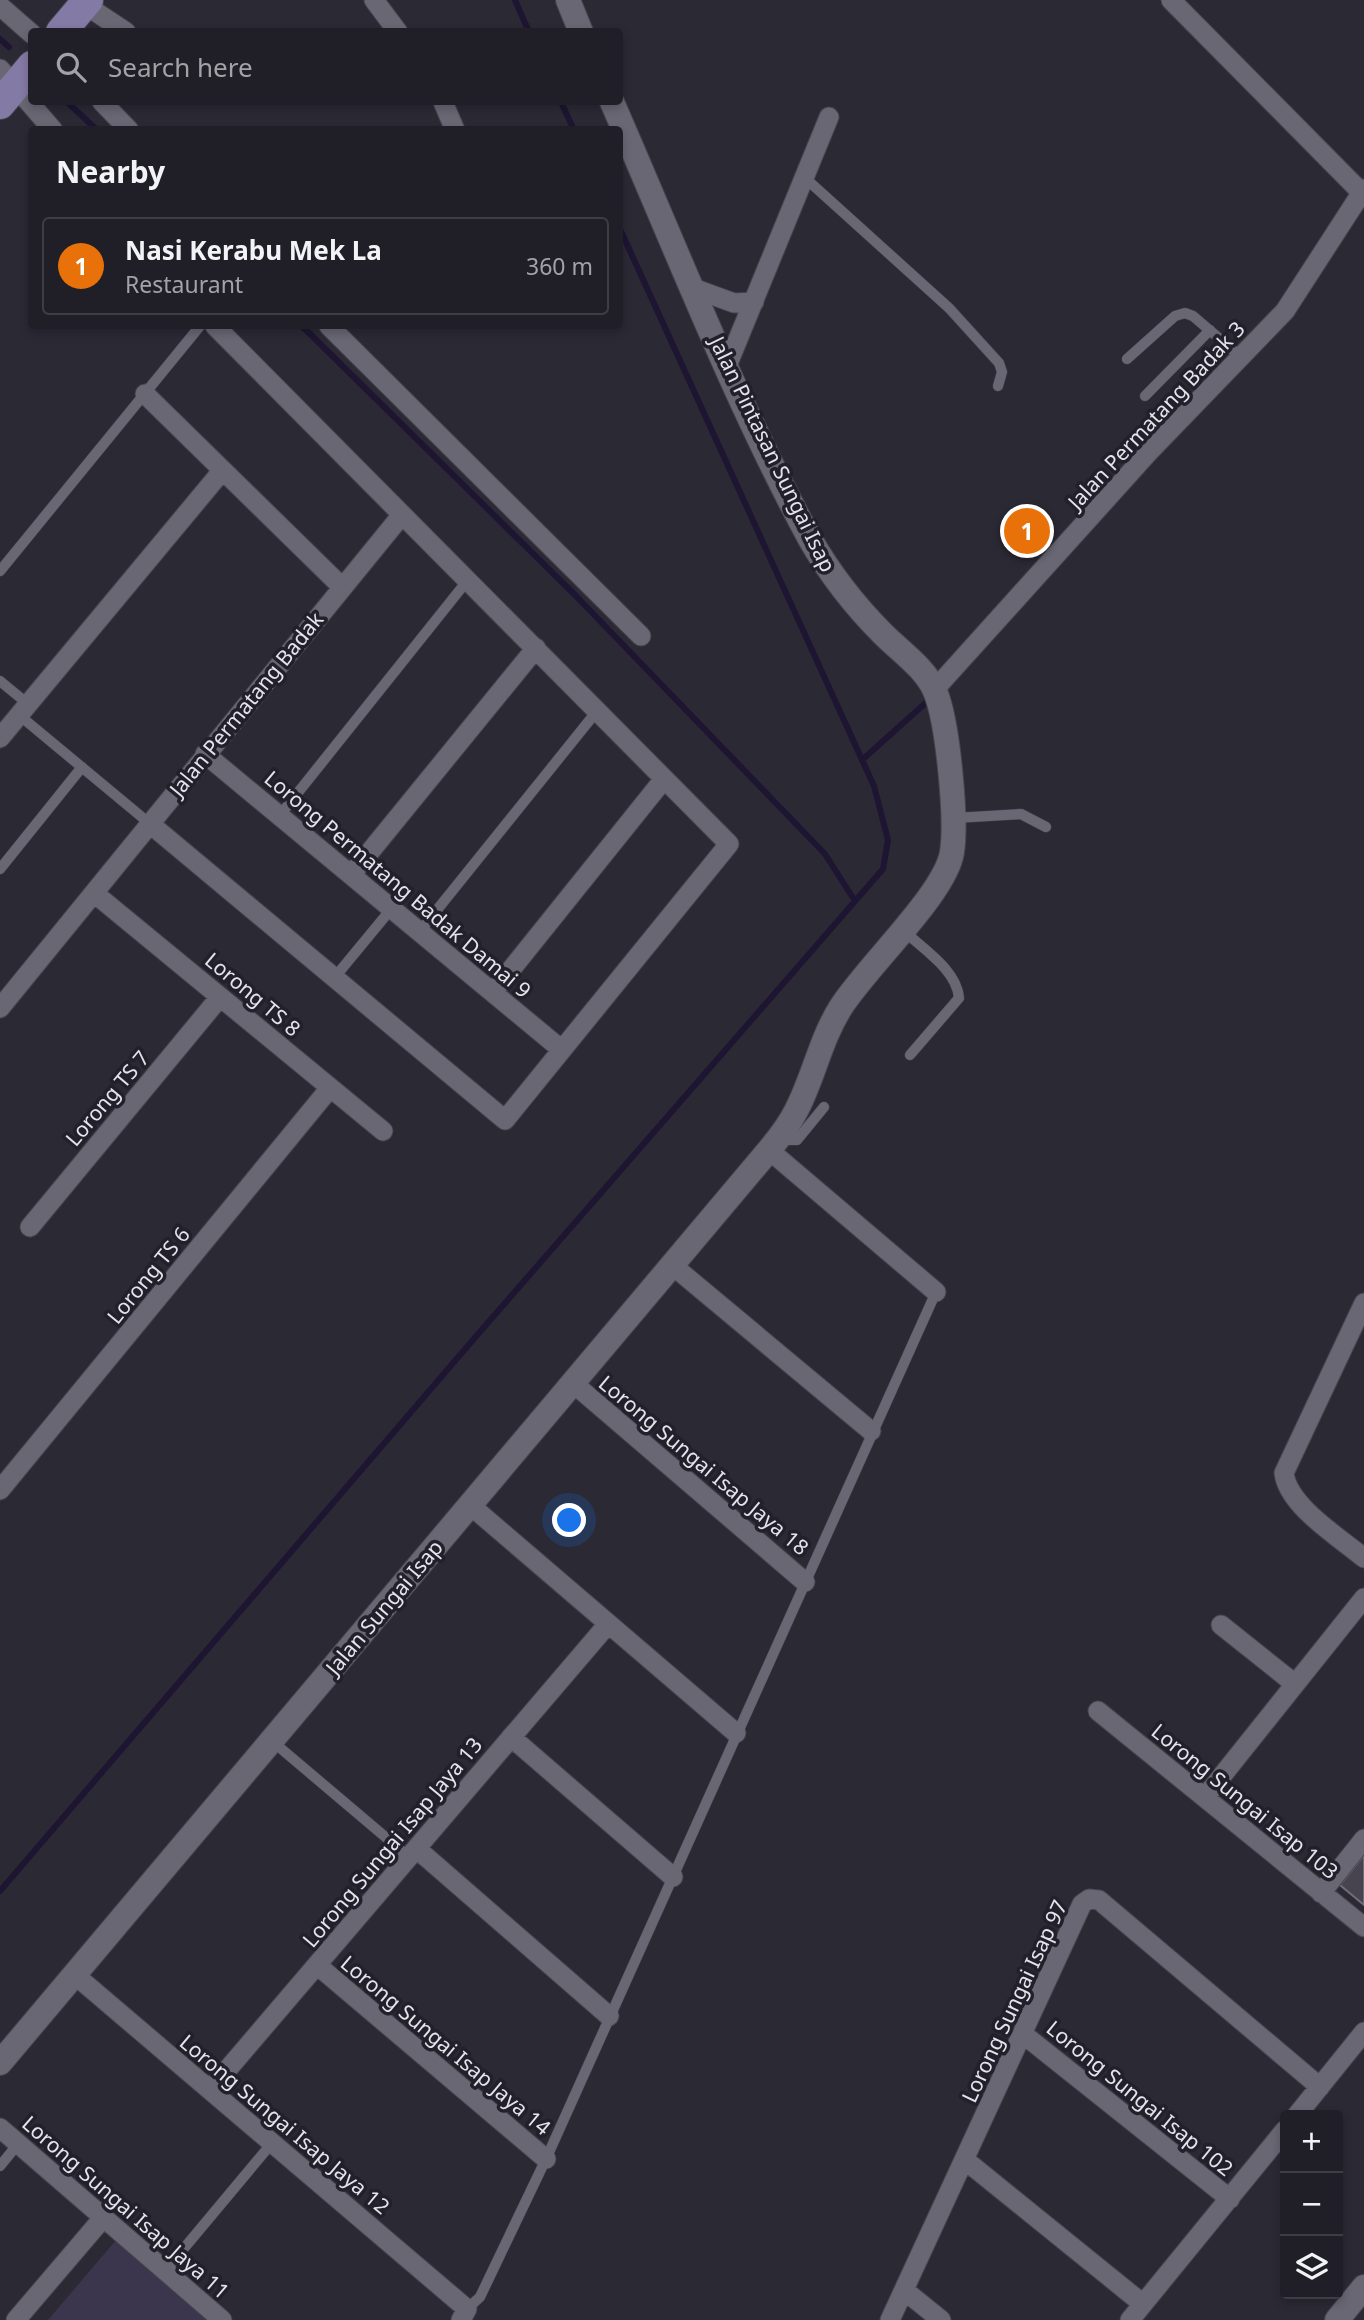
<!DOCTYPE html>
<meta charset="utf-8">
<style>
body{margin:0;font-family:"Noto Sans",sans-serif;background:#28272f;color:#f1f3f6}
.controls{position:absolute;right:21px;bottom:21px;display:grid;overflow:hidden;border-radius:7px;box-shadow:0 4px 10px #0003}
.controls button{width:63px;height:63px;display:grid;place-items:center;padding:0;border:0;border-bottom:2px solid #3d3d44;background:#201f27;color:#f1f3f6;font:35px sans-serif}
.you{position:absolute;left:570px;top:1521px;width:24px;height:24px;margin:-18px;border:5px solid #fff;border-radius:50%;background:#1a73e8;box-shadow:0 0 0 10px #1a73e833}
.badge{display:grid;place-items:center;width:46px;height:46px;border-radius:50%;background:#ea580c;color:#fff;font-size:23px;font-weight:700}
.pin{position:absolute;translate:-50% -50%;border:4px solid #fff;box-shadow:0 2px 7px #0006}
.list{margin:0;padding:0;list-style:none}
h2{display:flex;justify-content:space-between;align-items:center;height:91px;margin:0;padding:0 28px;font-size:30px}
h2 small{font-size:23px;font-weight:400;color:#a2a2a7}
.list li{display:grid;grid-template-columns:46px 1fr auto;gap:21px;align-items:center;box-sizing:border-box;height:98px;margin:0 14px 14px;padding:0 14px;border:2px solid #3d3d44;border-radius:7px}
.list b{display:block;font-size:26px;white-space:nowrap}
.list p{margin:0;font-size:23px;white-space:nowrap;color:#a2a2a7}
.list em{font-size:23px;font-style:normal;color:#a2a2a7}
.icon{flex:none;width:38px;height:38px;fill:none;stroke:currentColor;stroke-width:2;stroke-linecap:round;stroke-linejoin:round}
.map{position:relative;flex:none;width:1364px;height:2320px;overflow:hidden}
.search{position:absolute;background:#201f27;box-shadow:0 4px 10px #0003;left:28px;top:28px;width:595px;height:77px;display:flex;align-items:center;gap:18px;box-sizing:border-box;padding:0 24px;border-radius:7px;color:#a2a2a7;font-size:26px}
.panel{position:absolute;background:#201f27;box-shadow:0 4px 10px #0003;left:28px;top:126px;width:595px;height:203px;border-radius:7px}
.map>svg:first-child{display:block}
.green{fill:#3b354d}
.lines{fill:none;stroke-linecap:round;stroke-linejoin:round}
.stream{stroke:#1d1531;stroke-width:6}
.building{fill:#474450;stroke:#6f6d79;stroke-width:2}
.service-casing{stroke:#46444d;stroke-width:11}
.minor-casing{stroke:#46444d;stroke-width:21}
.tertiary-casing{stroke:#46444d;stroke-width:26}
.primary-casing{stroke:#46444d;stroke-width:32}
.service{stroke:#696773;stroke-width:10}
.minor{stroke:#696773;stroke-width:19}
.tertiary{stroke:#696773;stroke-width:24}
.primary{stroke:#847aa6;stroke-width:30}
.labels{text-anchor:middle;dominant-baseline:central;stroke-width:7;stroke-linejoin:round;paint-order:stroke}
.street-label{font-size:21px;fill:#e5e3eb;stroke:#22202a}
</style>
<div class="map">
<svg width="1364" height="2320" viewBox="0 0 1364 2320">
<rect width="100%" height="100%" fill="#2b2934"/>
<path class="green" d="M 117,2239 L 211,2320 L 48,2320 Z"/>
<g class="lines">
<path class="stream" d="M 515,0 L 529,32
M 0,39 L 9,47
M 67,102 L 97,130
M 561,102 L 574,130
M 302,326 L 575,595 L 825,854 L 855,901
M 862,760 L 930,699
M 0,1891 L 472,1341 L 883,869 L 888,840 L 874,786 L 620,229"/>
</g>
<path class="building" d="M 1364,1855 L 1364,1905 L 1340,1885 Z"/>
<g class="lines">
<defs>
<path id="service" d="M 804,177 L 949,308 L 999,363 L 1002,372 L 998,386
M 1127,359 L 1175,316 L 1185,313 L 1193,316 L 1242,358
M 1145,396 L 1210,330
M 0,571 L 200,326
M 0,681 L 28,704
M 19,715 L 149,823
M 280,815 L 467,581
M 955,818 L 1021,814 L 1046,827
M 0,869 L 82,767
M 420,931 L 597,711
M 904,931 C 923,949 957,970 959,998 L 910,1055
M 335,977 L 392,908
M 781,1140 L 797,1140 L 824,1107
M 272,1741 L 409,1857
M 0,2166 L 18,2144
M 165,2271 L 272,2143
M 467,2309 L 480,2297 L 546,2159 L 936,1292"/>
<path id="minor" d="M 374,0 L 398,32
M 1171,0 L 1361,192
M 84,4 L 126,32
M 0,6 L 32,34
M 0,69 L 53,130
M 102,102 L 129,130
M 443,102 L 455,130
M 693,288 L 734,303 L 754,302
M 329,326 L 641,636
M 727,366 L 829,117
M 145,394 L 342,587
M 935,689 L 1148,453 L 1285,311 L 1364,189
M 0,738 L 222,471
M 205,754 L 562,1050
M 149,823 L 505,1120 L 729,844 L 215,326
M 351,875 L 536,648
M 94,893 L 383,1131
M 493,992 L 664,779
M 0,1008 L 401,516
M 769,1150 L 936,1292
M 30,1227 L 220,997
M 672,1265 L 871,1431
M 1364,1303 L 1284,1473 C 1288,1506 1339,1537 1364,1558
M 573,1383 L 805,1582
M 0,1490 L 330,1088
M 470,1505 L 736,1733
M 1221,1625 L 1295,1684
M 1098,1711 L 1364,1927
M 511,1737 L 673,1877
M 1205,1797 L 1364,1598
M 417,1849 L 609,2016
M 1321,1893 L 1364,1839
M 317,1965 L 546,2159
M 75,1975 L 467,2309 L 461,2320
M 1023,2034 L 1230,2199
M 210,2090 L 608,1624
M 1297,2115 L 1364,2032
M 0,2128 L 222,2320
M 965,2160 L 1143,2304
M 904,2290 L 941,2320
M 16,2320 L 103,2218
M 890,2320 L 1082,1904 L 1089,1899 L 1099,1900 L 1320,2087
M 1130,2320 L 1285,2130"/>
<path id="tertiary" d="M 568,0 L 581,32
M 0,2063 L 769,1150 C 779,1138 789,1125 796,1111 C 814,1077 820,1040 841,1007 C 867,966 946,893 952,852 C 957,819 948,722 935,691 C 926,669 900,651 883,634 C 855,606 830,574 810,539 C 735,401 675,246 612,102
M 1337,2320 L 1364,2287"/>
<path id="primary" d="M 61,32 L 88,0
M 0,104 L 32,66"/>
</defs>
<use href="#service" class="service-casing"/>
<use href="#minor" class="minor-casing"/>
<use href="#tertiary" class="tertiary-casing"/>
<use href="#primary" class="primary-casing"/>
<use href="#service" class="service"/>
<use href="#minor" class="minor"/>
<use href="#tertiary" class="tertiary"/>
<use href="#primary" class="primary"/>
</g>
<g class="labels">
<g class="street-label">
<text transform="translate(1156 415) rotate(-47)">Jalan Permatang Badak 3</text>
<text transform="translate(773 454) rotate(64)">Jalan Pintasan Sungai Isap</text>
<text transform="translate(246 704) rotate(-51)">Jalan Permatang Badak</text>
<text transform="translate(398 884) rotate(40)">Lorong Permatang Badak Damai 9</text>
<text transform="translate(253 994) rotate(40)">Lorong TS 8</text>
<text transform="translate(107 1098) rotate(-50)">Lorong TS 7</text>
<text transform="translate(148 1275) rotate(-51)">Lorong TS 6</text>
<text transform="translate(704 1465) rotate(40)">Lorong Sungai Isap Jaya 18</text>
<text transform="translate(384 1607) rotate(-50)">Jalan Sungai Isap</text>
<text transform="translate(1245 1801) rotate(39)">Lorong Sungai Isap 103</text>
<text transform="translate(392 1842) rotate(-50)">Lorong Sungai Isap Jaya 13</text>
<text transform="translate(1014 2001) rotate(-65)">Lorong Sungai Isap 97</text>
<text transform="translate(446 2045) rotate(40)">Lorong Sungai Isap Jaya 14</text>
<text transform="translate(1140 2098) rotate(39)">Lorong Sungai Isap 102</text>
<text transform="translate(285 2124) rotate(40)">Lorong Sungai Isap Jaya 12</text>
<text transform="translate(126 2207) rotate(41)">Lorong Sungai Isap Jaya 11</text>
</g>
</g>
</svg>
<div class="controls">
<button>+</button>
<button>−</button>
<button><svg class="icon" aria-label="layers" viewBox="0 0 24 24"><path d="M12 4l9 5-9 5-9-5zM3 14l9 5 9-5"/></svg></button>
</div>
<div class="you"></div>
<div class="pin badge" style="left:1027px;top:531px;background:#e8710a">1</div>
<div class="search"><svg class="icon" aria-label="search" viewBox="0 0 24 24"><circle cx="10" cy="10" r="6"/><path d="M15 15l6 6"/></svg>Search here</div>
<section class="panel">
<h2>Nearby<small></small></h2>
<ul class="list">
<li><span class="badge" style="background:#e8710a">1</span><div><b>Nasi Kerabu Mek La</b><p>Restaurant</p></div><em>360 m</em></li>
</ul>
</section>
</div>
